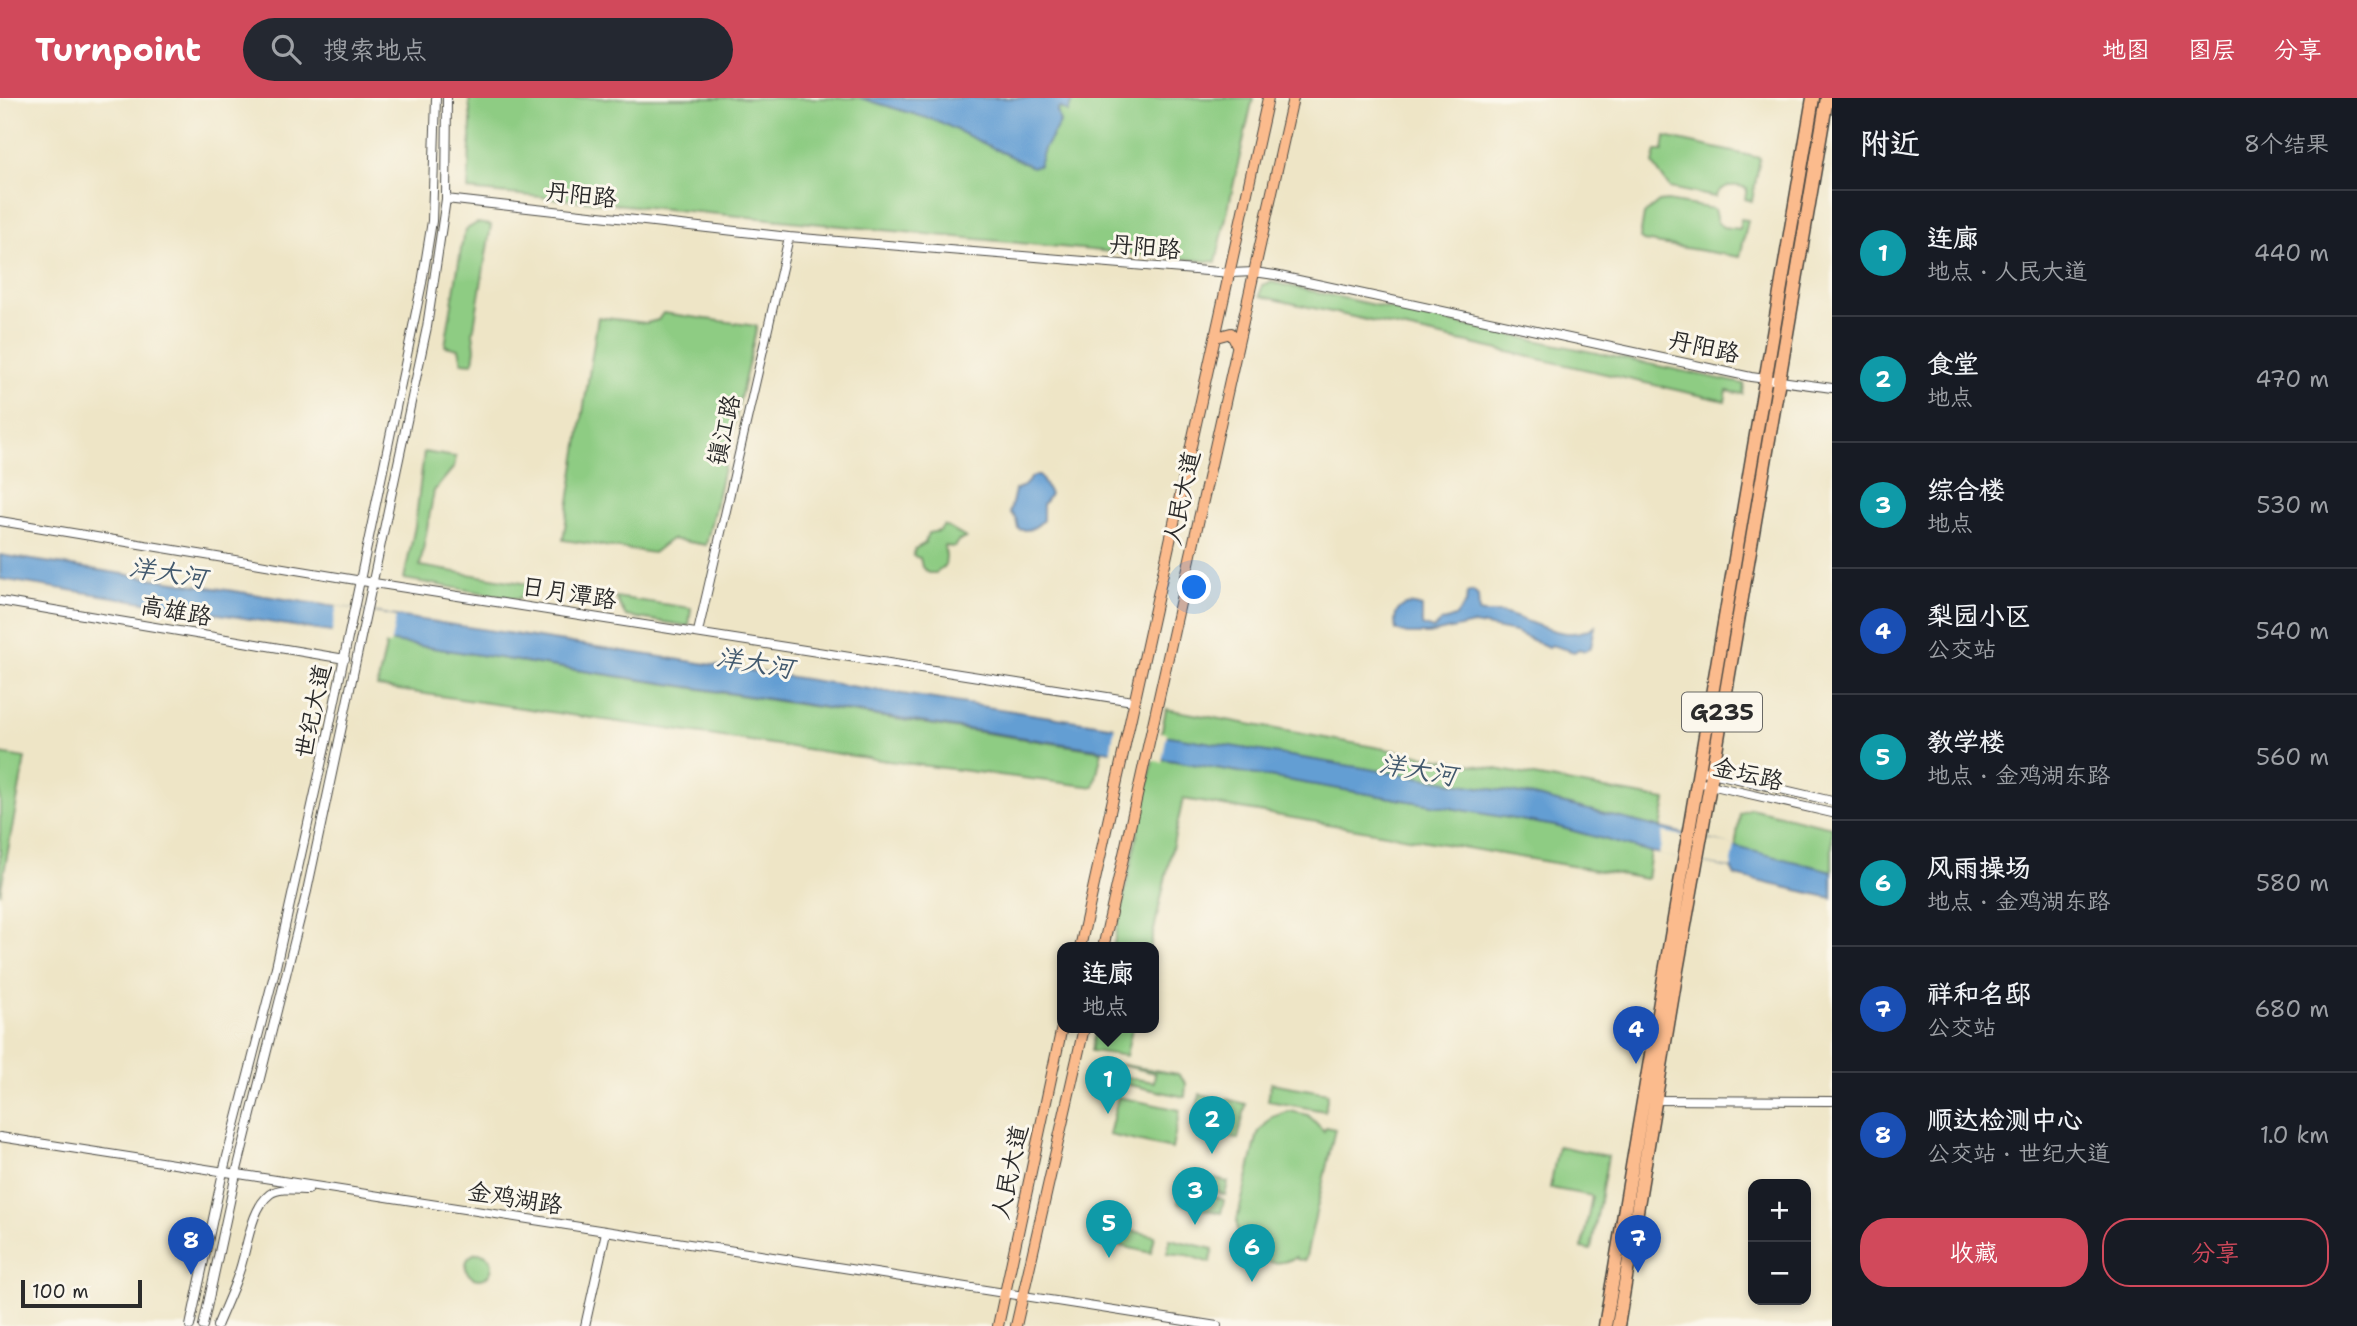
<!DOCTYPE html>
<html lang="zh">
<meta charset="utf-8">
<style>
body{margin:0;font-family:"Shantell Sans","LXGW WenKai TC",sans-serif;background:#242831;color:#f1f3f6}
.controls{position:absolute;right:21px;bottom:21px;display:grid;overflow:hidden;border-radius:14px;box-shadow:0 4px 10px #0003}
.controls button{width:63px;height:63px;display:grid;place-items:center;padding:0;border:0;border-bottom:2px solid #363941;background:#171b24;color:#f1f3f6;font:35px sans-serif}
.scale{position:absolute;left:21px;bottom:18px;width:121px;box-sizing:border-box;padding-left:7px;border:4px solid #2b2b2b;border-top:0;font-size:19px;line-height:24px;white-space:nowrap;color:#2b2b2b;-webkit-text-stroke:5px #fbf7ec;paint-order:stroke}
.you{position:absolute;left:1195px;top:490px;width:24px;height:24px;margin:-18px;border:5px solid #fff;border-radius:50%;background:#1a73e8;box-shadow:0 0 0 10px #1a73e833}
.badge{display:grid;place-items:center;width:46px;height:46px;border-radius:50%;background:#d1495b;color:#fff;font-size:23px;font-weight:700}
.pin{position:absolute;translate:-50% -58px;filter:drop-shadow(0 2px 4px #0008)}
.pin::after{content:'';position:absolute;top:37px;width:24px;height:21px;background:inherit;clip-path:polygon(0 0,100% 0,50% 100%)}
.popup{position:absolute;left:1057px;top:844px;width:102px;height:91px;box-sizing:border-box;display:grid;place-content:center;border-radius:14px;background:#171b24;filter:drop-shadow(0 2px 5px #0005);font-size:23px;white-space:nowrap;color:#9ea1a6}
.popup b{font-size:26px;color:#f1f3f6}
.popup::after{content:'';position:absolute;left:50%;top:100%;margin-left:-14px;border:14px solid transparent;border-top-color:#171b24}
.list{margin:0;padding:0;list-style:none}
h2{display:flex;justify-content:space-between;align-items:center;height:91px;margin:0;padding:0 28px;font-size:30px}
h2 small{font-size:23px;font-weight:400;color:#9ea1a6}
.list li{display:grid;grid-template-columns:46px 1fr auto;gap:21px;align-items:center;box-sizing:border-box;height:126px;padding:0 28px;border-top:2px solid #363941}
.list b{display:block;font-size:26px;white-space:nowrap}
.list p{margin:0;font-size:23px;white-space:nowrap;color:#9ea1a6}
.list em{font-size:23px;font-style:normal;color:#9ea1a6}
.actions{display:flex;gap:14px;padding:21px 28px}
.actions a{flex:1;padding:16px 0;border:2px solid #d1495b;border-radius:28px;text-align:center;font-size:24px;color:#d1495b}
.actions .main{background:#d1495b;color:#fff}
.icon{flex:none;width:38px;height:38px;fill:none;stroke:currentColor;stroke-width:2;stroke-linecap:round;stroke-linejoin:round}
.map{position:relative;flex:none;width:1832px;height:1228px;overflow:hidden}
header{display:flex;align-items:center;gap:42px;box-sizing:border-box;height:98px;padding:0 35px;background:#d1495b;color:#fff}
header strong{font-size:33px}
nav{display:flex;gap:38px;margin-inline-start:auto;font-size:24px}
.search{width:490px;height:63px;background:#242831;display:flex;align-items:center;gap:18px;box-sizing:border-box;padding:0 24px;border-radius:38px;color:#9ea1a6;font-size:26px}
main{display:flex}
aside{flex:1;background:#171b24}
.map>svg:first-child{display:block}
.green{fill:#8ecc83;stroke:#5c7c57;stroke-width:2}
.water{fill:#649ed3;stroke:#48647f;stroke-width:2}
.pier{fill:#eee5c6}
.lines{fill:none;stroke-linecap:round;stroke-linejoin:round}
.minor-casing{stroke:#484742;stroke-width:10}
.major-casing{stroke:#484742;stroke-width:12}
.highway-casing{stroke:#484742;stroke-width:15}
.minor{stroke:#fff;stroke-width:8}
.major{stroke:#fbbb8d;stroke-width:10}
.highway{stroke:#fbbb8d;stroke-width:12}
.labels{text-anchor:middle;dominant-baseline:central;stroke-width:6;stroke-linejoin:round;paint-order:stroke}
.shield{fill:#fbf7ec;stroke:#696865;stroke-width:2}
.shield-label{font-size:23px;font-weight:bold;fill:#2b2b2b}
.street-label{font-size:24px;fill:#2b2b2b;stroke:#fbf7ec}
.water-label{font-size:26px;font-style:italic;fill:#42596e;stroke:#fbf7ec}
</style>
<header>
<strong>Turnpoint</strong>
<div class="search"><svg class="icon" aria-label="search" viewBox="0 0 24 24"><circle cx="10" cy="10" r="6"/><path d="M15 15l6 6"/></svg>搜索地点</div>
<nav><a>地图</a><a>图层</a><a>分享</a></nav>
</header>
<main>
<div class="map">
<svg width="1832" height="1228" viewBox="0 0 1832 1228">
<rect width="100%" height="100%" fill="#fbf7ec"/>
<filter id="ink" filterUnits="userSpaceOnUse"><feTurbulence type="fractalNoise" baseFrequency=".0143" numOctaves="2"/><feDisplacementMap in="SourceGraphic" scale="14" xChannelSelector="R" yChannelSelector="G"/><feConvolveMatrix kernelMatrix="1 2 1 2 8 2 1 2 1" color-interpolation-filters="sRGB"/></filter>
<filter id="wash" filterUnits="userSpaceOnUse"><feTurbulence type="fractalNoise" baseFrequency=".00686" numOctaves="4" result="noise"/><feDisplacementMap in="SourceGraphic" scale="28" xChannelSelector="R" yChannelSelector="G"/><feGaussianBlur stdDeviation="1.57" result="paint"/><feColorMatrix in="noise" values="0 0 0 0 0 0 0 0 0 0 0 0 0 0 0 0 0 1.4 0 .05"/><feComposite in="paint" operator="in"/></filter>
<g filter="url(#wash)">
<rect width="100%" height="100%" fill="#eee5c6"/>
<path class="green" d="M 469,0 L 1253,0 L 1216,164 L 468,92 L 471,24 Z
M 1665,39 L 1760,60 L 1752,103 L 1745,101 L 1747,90 C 1735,86 1721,86 1715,99 L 1670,90 L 1653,66 L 1656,53 L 1663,53 Z
M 1667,103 L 1714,111 L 1717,124 L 1723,129 L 1739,131 L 1741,121 L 1748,122 L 1740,159 L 1643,143 L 1640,140 L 1644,116 L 1659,104 Z
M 477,125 L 491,127 L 473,235 L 475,250 L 473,265 L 462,264 L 459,251 L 445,248 L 463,139 L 467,131 Z
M 1271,184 L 1468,228 L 1744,286 L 1743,296 L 1727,293 L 1725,303 L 1260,198 L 1262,187 Z
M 663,215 L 757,228 L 706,447 L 671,441 L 653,455 L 563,442 L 598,219 L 646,225 L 658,222 Z
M 424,354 L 456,359 L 454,369 L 434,393 L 420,468 L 534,487 L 518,501 L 404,481 L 415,428 Z
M 944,427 L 966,440 L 958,443 L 954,449 L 944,448 L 946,458 L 945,468 L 936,475 L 928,475 L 922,469 L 920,460 L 913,458 L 915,451 L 925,445 L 928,435 L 939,433 Z
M 615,499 L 691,510 L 689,528 L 626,518 Z
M 387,543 L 1102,653 L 1094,689 L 888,663 L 377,589 Z
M 1166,611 L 1666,702 L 1661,730 L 1533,698 L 1161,637 Z
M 0,656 L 25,660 L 0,796 Z
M 1163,661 L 1555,728 L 1651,754 L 1647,781 L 1183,701 L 1150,850 L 1113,850 L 1153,662 Z
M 1750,710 L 1832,729 L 1832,773 L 1735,750 L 1740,716 Z
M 1096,930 L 1132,930 L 1126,958 L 1091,953 Z
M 1117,966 L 1178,976 L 1186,985 L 1185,999 L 1111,983 L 1109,991 L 1106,990 L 1109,982 L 1115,977 L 1154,984 L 1155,975 Z
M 1271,985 L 1328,995 L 1325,1013 L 1268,1003 Z
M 1200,996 L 1220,1001 L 1212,1035 L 1192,1031 Z
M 1118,999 L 1180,1012 L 1172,1051 L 1109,1037 Z
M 1226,1001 L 1246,1006 L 1238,1041 L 1218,1037 Z
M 1290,1013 L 1308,1017 L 1324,1033 L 1326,1029 L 1335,1031 L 1305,1163 L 1296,1161 L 1296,1159 C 1266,1175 1235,1156 1237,1122 L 1258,1035 L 1272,1019 Z
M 1558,1048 L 1608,1058 L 1591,1152 L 1582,1150 L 1592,1098 L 1550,1090 Z
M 1185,1074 L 1228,1084 L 1225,1097 L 1206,1089 L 1182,1087 Z
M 1181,1092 L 1204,1094 L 1224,1102 L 1221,1115 L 1178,1105 Z
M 1103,1126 L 1155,1138 L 1151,1155 L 1096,1142 L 1094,1138 L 1095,1131 Z
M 1170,1141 L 1213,1151 L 1210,1165 L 1187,1157 L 1167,1155 Z
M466 1168a13 13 0 1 1 26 0a13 13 0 1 1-26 0Z"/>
<path class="water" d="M 860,0 L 1073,0 L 1068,14 L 1060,10 L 1057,12 L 1060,25 L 1044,51 L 1039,67 L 1032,69 L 940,24 Z
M 1033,378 L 1040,378 L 1050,396 L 1043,407 L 1043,422 C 1036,430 1028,434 1018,431 L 1016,421 L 1010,414 L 1015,392 L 1024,388 Z
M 0,457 L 1103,627 L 1533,698 L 1832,773 L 1832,800 L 1735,778 L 1731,770 L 1651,754 L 1555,728 L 1163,661 L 387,543 L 0,481 Z
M 1473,493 L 1478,498 L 1479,514 C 1488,517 1497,513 1506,516 C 1537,525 1567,546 1595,528 L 1591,549 L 1585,553 L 1579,551 L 1574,554 L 1551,547 L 1548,549 L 1515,534 L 1474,526 L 1428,536 L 1407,536 L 1396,532 C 1392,513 1402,501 1422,509 L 1422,527 L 1433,531 L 1441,524 L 1455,519 L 1466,505 L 1467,495 Z"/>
<path class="pier" d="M 337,508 L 396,519 L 390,547 L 331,538 Z
M 1115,626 L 1167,635 L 1162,664 L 1110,657 Z
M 1663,734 L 1735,747 L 1731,770 L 1659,757 Z"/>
</g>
<g filter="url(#ink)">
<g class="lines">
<defs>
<path id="minor" d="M 446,101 L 789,139 L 1231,175 L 1254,174 L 1275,177 L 1751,279 L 1832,290
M 0,423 L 374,485 L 1133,603
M 0,503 L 345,561
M 698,534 L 789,139
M 1699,672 L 1832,703
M 1697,684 L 1832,715
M 1653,1002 L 1832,1003
M 0,1039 L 1217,1228
M 190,1228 L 223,1074 L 276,869 L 328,636 L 422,185 L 432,123 L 436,0
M 203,1228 L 236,1076 L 307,793 L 427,229 L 446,101 L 447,0
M 217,1228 C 224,1211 232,1194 238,1177 C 247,1154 250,1111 270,1096 C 280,1089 296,1092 308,1092
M 585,1228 L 606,1134"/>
<path id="major" d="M 1216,239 L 1231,235 L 1237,247
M 1080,850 L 1268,0
M 1103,850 L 1293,0
M 998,1228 L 1062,929
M 1016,1228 L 1084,930"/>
<path id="highway" d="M 1605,1228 L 1813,0
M 1618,1228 L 1677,872 L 1712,676 L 1827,0"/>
</defs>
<use href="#minor" class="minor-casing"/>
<use href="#major" class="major-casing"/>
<use href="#highway" class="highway-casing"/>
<use href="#minor" class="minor"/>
<use href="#major" class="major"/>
<use href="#highway" class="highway"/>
</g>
</g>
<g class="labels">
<rect class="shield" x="1682" y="594.5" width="80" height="39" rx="5"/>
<g class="shield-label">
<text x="1722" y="614">G235</text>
</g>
<g class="street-label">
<text transform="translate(581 97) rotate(6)">丹阳路</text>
<text transform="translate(1145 149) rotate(5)">丹阳路</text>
<text transform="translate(1704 249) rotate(12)">丹阳路</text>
<text transform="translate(724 332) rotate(-77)">镇江路</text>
<text transform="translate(1182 400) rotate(-78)">人民大道</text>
<text transform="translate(569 495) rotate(9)">日月潭路</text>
<text transform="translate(176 513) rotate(10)">高雄路</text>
<text transform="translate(313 613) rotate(-78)">世纪大道</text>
<text transform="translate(1748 676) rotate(13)">金坛路</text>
<text transform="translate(1010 1074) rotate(-78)">人民大道</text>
<text transform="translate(515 1100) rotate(9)">金鸡湖路</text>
</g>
<g class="water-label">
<text transform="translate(168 474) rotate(9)">洋大河</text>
<text transform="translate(755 564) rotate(9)">洋大河</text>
<text transform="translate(1418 671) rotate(10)">洋大河</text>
</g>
</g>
</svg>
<div class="controls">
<button>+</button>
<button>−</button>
</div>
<div class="scale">100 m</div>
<div class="you"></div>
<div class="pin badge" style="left:1108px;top:1016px;background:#0f9aa8">1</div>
<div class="popup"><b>连廊</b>地点</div>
<div class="pin badge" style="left:1212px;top:1056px;background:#0f9aa8">2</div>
<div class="pin badge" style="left:1195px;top:1127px;background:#0f9aa8">3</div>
<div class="pin badge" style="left:1636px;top:966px;background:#1a4fb4">4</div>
<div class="pin badge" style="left:1109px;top:1160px;background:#0f9aa8">5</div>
<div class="pin badge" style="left:1252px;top:1184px;background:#0f9aa8">6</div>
<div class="pin badge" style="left:1638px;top:1175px;background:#1a4fb4">7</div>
<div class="pin badge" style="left:191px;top:1177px;background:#1a4fb4">8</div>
</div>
<aside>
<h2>附近<small>8个结果</small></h2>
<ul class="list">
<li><span class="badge" style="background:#0f9aa8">1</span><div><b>连廊</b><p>地点 · 人民大道</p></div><em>440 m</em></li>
<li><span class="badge" style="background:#0f9aa8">2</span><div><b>食堂</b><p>地点</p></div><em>470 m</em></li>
<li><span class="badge" style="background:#0f9aa8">3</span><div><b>综合楼</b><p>地点</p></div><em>530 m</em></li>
<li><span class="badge" style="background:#1a4fb4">4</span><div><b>梨园小区</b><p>公交站</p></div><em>540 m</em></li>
<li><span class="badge" style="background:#0f9aa8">5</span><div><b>教学楼</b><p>地点 · 金鸡湖东路</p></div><em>560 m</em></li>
<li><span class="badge" style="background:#0f9aa8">6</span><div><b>风雨操场</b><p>地点 · 金鸡湖东路</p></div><em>580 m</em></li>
<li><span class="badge" style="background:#1a4fb4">7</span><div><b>祥和名邸</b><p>公交站</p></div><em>680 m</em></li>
<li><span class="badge" style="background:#1a4fb4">8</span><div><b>顺达检测中心</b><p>公交站 · 世纪大道</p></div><em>1.0 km</em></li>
</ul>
<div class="actions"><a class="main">收藏</a><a>分享</a></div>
</aside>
</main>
